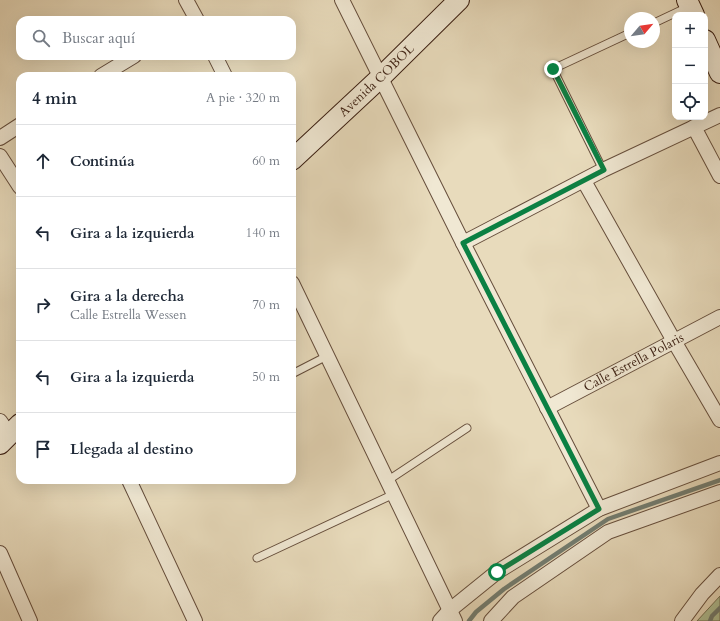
<!DOCTYPE html>
<html lang="es">
<meta charset="utf-8">
<style>
body{margin:0;font-family:Cardo,serif;background:#f6f6f7;color:#1f2937}
.controls{position:absolute;right:12px;top:12px;display:grid;overflow:hidden;border-radius:8px;box-shadow:0 4px 16px #0002}
.controls button{width:36px;height:36px;display:grid;place-items:center;padding:0;border:0;border-bottom:1px solid #e0e1e3;background:#fff;color:#1f2937;font:20px sans-serif}
.compass{position:absolute;left:624px;top:12px;width:36px;height:36px;border-radius:50%;background:#fff;box-shadow:0 4px 16px #0002;rotate:61deg}
.stop{position:absolute;width:12px;height:12px;margin:-9px;border:3px solid #0b8043;border-radius:50%;background:#fff}
.stop.end{background:#0b8043;border-color:#fff;box-shadow:0 1px 4px #0008}
.list{margin:0;padding:0;list-style:none}
h2{display:flex;justify-content:space-between;align-items:center;height:52px;margin:0;padding:0 16px;font-size:17px}
h2 small{font-size:13px;font-weight:400;color:#747a83}
.list li{display:grid;grid-template-columns:26px 1fr auto;gap:12px;align-items:center;box-sizing:border-box;height:72px;padding:0 16px;border-top:1px solid #e0e1e3}
.list b{display:block;font-size:15px;white-space:nowrap}
.list p{margin:0;font-size:13px;white-space:nowrap;color:#747a83}
.list em{font-size:13px;font-style:normal;color:#747a83}
.icon{flex:none;width:22px;height:22px;fill:none;stroke:currentColor;stroke-width:2;stroke-linecap:round;stroke-linejoin:round}
.map{position:relative;flex:none;width:720px;height:621px;overflow:hidden}
.search{position:absolute;background:#fff;box-shadow:0 4px 16px #0002;left:16px;top:16px;width:280px;height:44px;display:flex;align-items:center;gap:10px;box-sizing:border-box;padding:0 14px;border-radius:12px;color:#747a83;font-size:15px}
.panel{position:absolute;background:#fff;box-shadow:0 4px 16px #0002;left:16px;top:72px;width:280px;height:412px;border-radius:12px}
.map>svg:first-child{display:block}
.green{fill:#b0c196;stroke:#767054}
.lines{fill:none;stroke-linecap:round;stroke-linejoin:round}
.stream{stroke:#727d71;stroke-width:4.5}
.lane-casing{stroke:#664e3c;stroke-width:9}
.street-casing{stroke:#664e3c;stroke-width:16}
.secondary-casing{stroke:#3b1f12;stroke-width:22}
.lane{stroke:#f0e8d3;stroke-width:7}
.street{stroke:#f0e8d3;stroke-width:14}
.secondary{stroke:#f0e8d3;stroke-width:20}
.route{stroke:#0b8043;stroke-width:5}
.labels{text-anchor:middle;dominant-baseline:central;stroke-width:3;stroke-linejoin:round;paint-order:stroke}
.street-label{font-size:13px;fill:#3b1f12;stroke:#f0e8d3}
</style>
<div class="map">
<svg width="720" height="621" viewBox="0 0 720 621">
<rect width="100%" height="100%" fill="#e8dbbc"/>
<filter id="stains"><feTurbulence type="fractalNoise" baseFrequency=".005" numOctaves="4"/><feColorMatrix values="0 0 0 0 .2 0 0 0 0 .09 0 0 0 0 .02 0 0 0 .5 -.17"/></filter>
<radialGradient id="worn" r=".72"><stop offset=".6" stop-color="#630" stop-opacity="0"/><stop offset="1" stop-color="#630" stop-opacity=".3"/></radialGradient>
<path class="green" d="M 720,596 L 720,621 L 697,621 Z"/>
<g class="lines">
<path class="stream" d="M 469,621 L 476,612 L 504,589 L 608,519 L 720,480
M 710,621 L 712,616 L 720,608"/>
<defs>
<path id="lane" d="M 654,23 L 690,6
M 603,170 L 553,69 L 630,33
M 292,374 L 327,356
M 387,481 L 467,428
M 257,558 L 394,494"/>
<g id="street">
<path d="M 186,0 L 197,20"/>
<path d="M 342,0 L 463,243 L 599,509"/>
<path d="M 215,56 L 225,76"/>
<path d="M 101,76 L 134,56"/>
<path d="M 694,127 L 720,176"/>
<path d="M 0,138 L 20,125"/>
<path d="M 0,156 L 20,187"/>
<path d="M 584,181 L 674,341 L 720,420"/>
<path d="M 463,243 L 603,170 L 720,115"/>
<path d="M 292,283 L 455,621"/>
<path id="s1" d="M 547,408 L 720,317"/>
<path d="M 0,421 L 9,434"/>
<path d="M 129,480 L 195,621"/>
<path d="M 0,553 L 30,621"/>
<path d="M 440,621 L 450,610 L 497,572 L 599,509 L 720,463"/>
<path d="M 491,621 L 513,597 L 608,532 L 720,492"/>
<path d="M 682,621 L 702,594 L 720,575"/>
</g>
<g id="secondary">
<path d="M 687,0 L 694,15"/>
<path d="M 705,40 L 720,73"/>
<path id="s2" d="M 292,160 L 381,77 L 459,0"/>
<path d="M 0,444 L 20,424"/>
</g>
</defs>
<use href="#lane" class="lane-casing"/>
<use href="#street" class="street-casing"/>
<use href="#secondary" class="secondary-casing"/>
<use href="#lane" class="lane"/>
<use href="#street" class="street"/>
<use href="#secondary" class="secondary"/>
</g>
<g class="lines">
<path class="route" d="M 497,572 L 599,509 L 463,243 L 604,170 L 553,69"/>
</g>
<g class="labels">
<g class="street-label">
<text stroke="none"><textPath href="#s2" startOffset="116">Avenida COBOL</textPath></text>
<text stroke="none"><textPath href="#s1" startOffset="98">Calle Estrella Polaris</textPath></text>
</g>
</g>
<rect width="100%" height="100%" filter="url(#stains)"/>
<rect width="100%" height="100%" fill="url(#worn)"/>
</svg>
<div class="controls">
<button>+</button>
<button>−</button>
<button><svg class="icon" aria-label="locate" viewBox="0 0 24 24"><circle cx="12" cy="12" r="6"/><path d="M12 2v4M12 18v4M2 12h4M18 12h4"/></svg></button>
</div>
<svg class="compass" viewBox="-18 -18 36 36"><path d="M0-13l5 13h-10z" fill="#e53935"/><path d="M0 13l5-13h-10z" fill="#747a83"/></svg>
<div class="stop" style="left:497px;top:572px"></div>
<div class="stop end" style="left:553px;top:69px"></div>
<div class="search"><svg class="icon" aria-label="search" viewBox="0 0 24 24"><circle cx="10" cy="10" r="6"/><path d="M15 15l6 6"/></svg>Buscar aquí</div>
<section class="panel">
<h2>4 min<small>A pie · 320 m</small></h2>
<ul class="list">
<li><svg class="icon" aria-label="ahead" viewBox="0 0 24 24"><path d="M12 20V5M6 11l6-6 6 6"/></svg><div><b>Continúa</b></div><em>60 m</em></li>
<li><svg class="icon" aria-label="left" viewBox="0 0 24 24"><path d="M17 20v-9H6M10 6l-5 5 5 5"/></svg><div><b>Gira a la izquierda</b></div><em>140 m</em></li>
<li><svg class="icon" aria-label="right" viewBox="0 0 24 24"><path d="M7 20v-9h11M14 6l5 5-5 5"/></svg><div><b>Gira a la derecha</b><p>Calle Estrella Wessen</p></div><em>70 m</em></li>
<li><svg class="icon" aria-label="left" viewBox="0 0 24 24"><path d="M17 20v-9H6M10 6l-5 5 5 5"/></svg><div><b>Gira a la izquierda</b></div><em>50 m</em></li>
<li><svg class="icon" aria-label="arrive" viewBox="0 0 24 24"><path d="M6 21V4h12l-3 4 3 4H6"/></svg><div><b>Llegada al destino</b></div></li>
</ul>
</section>
</div>
